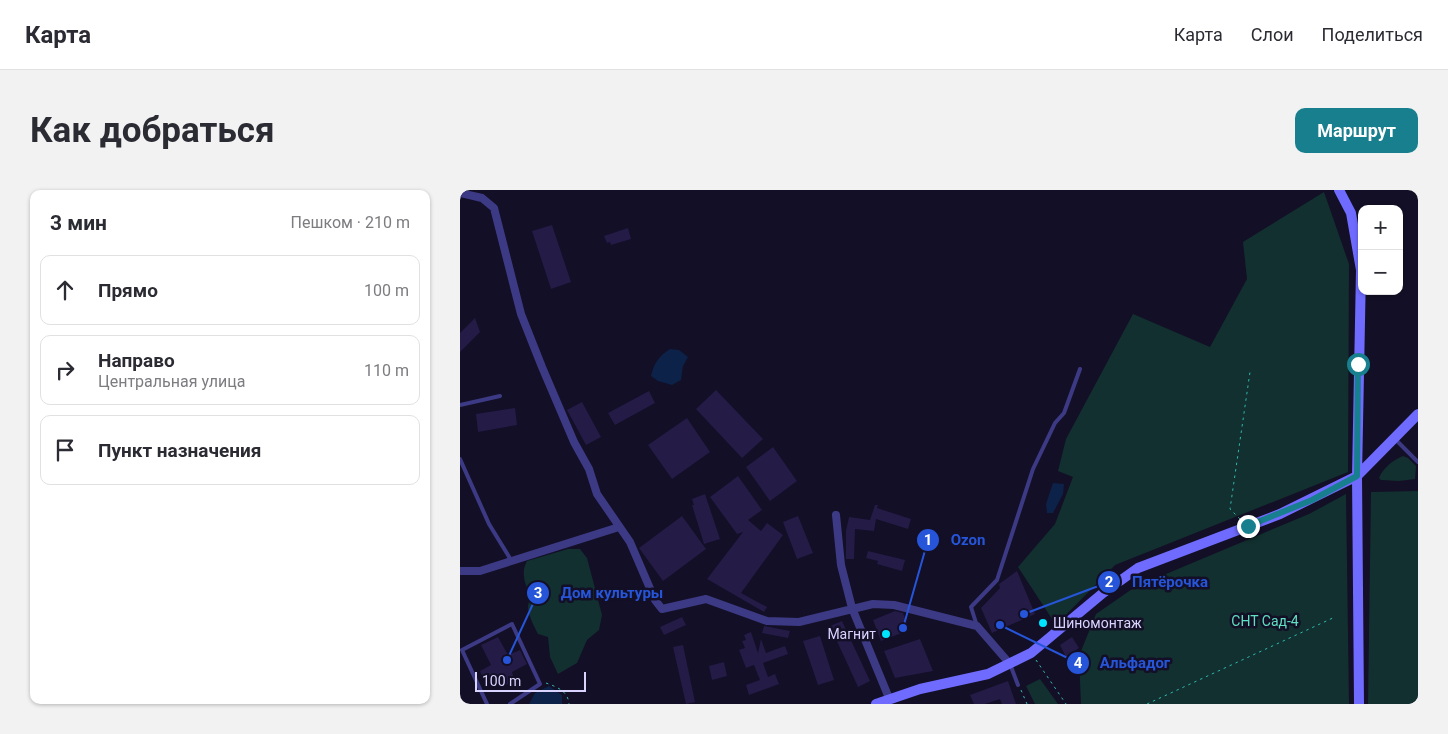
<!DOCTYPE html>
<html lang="ru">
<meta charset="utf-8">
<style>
body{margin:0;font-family:Roboto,sans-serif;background:#f2f2f3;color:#2b2b33}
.controls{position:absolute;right:15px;top:15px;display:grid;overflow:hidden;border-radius:10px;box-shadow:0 1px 4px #0004}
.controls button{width:45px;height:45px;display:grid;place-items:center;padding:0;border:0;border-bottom:1px solid #e1e1e2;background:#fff;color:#2b2b33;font:25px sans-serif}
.scale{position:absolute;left:15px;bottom:12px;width:111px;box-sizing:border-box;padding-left:5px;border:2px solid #d9d4ff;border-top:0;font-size:14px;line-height:18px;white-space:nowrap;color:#d9d4ff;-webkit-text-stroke:4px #130f26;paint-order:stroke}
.stop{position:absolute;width:15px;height:15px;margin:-11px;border:4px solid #187f8f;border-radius:50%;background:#fff}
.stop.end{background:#187f8f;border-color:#fff;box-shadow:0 1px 5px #0008}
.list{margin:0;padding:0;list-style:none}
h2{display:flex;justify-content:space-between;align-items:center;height:65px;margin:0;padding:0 20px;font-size:21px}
h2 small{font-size:16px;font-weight:400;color:#7c7c81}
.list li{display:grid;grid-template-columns:32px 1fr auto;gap:15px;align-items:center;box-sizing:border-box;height:70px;margin:0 10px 10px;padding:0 10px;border:1px solid #e1e1e2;border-radius:10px}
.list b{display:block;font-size:19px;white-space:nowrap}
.list p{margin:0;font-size:16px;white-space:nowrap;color:#7c7c81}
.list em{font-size:16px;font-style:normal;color:#7c7c81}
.icon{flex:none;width:28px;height:28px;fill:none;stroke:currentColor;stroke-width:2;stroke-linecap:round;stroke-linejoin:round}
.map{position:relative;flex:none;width:958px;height:514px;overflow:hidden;border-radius:10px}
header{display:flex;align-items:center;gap:30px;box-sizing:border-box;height:70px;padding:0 25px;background:#fff;border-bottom:1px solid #e1e1e2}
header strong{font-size:24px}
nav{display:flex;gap:28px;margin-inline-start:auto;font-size:18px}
.intro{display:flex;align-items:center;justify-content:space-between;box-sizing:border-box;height:120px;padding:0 30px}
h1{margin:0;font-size:35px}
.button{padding:12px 22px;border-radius:10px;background:#187f8f;color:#fff;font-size:18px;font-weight:700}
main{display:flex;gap:30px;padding:0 30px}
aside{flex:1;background:#fff;border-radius:10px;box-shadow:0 1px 4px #0004}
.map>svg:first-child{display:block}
.green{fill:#12302f}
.water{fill:#0c2248}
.building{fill:#241b47}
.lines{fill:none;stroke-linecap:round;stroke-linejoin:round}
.path{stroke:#2fb8b0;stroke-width:1;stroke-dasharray:2.5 4;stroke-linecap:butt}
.lane{stroke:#3d3a85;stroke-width:4}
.street{stroke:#3d3a85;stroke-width:8}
.secondary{stroke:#6f6bff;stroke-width:10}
.route{stroke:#187f8f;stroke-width:6}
.poi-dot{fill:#00e5ff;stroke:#130f26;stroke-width:2}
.labels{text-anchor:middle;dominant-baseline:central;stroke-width:5;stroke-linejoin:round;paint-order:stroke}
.park-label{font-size:14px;fill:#5fe0c0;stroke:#130f26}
.poi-label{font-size:14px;fill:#d9d4ff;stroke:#130f26;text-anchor:start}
.leader{fill:none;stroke:#2655da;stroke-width:2}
.callout-dot{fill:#2655da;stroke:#130f26;stroke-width:2}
.mark-label{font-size:15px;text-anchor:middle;font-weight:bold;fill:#fff}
.callout-label{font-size:15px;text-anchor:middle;font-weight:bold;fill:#2655da;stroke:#130f26;stroke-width:5;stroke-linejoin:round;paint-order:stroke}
</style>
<header>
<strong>Карта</strong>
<nav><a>Карта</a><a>Слои</a><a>Поделиться</a></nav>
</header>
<div class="intro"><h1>Как добраться</h1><a class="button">Маршрут</a></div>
<main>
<aside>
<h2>3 мин<small>Пешком · 210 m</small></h2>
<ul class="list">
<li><svg class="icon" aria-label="ahead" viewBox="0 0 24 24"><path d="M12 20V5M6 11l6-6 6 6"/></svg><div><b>Прямо</b></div><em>100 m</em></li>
<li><svg class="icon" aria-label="right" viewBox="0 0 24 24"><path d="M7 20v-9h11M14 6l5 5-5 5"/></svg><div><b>Направо</b><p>Центральная улица</p></div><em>110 m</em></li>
<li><svg class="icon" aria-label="arrive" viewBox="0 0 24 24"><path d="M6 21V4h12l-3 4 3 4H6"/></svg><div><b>Пункт назначения</b></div></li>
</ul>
</aside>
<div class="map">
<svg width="958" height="514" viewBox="0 0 958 514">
<rect width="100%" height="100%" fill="#130f26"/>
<path class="green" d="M 864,2 L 889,74 L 888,282 L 655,375 L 596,435 L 558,377 L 595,334 L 613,287 L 598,281 L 606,249 L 673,124 L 750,157 L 787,89 L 783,52 Z
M 943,266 L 948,268 L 956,276 L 955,289 L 939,291 L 921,290 L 919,288 C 923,278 933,270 943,266 Z
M 958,301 L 958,514 L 908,514 L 911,302 Z
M 886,304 L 889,514 L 621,514 L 619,466 L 636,424 L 675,397 L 849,324 Z
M 108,359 L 120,359 L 127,368 L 142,425 L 139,440 L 127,450 L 117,473 L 98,484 L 90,467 L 88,447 L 78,444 C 74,436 69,427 68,418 C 68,413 70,410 69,406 C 66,393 60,384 67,371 Z
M 580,489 L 598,514 L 575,514 L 566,496 Z"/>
<path class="water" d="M 210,159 L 219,160 L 228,167 L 223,176 L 221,190 L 212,195 L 198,191 L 191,186 C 194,173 199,166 210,159 Z
M 593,293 L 604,294 L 603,304 L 593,323 L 587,323 L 586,314 Z
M 89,496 L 102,505 L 102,514 L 69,514 L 75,503 Z"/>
<path class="building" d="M 92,35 L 111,92 L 91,99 L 72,41 Z
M 168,38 L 171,49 L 151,55 L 150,52 L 147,53 L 144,46 Z
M 15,128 L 20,142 L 0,162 L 0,143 Z
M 256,200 L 303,249 L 282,268 L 236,219 Z
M 189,201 L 195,213 L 155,235 L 148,223 Z
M 122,212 L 141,247 L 126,255 L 107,220 Z
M 55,218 L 57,235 L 18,242 L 16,224 Z
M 227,228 L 250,262 L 212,289 L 188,255 Z
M 313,257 L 337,291 L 310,311 L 286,277 Z
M 278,286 L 302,320 L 288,330 L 301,341 L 307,333 L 323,345 L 281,403 L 307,417 L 304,422 L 247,389 L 283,342 L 277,344 L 250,307 Z
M 245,304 L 260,349 L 244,354 L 232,315 L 234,315 L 232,309 Z
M 415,315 L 418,315 L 417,318 L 451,329 L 448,339 L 416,329 L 414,341 L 395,339 L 394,369 L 386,369 L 386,341 L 389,327 L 410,330 Z
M 222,326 L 246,359 L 203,391 L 179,358 Z
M 338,326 L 353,363 L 337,369 L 323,332 Z
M 408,361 L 445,370 L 442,381 L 417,374 L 418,371 L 406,368 Z
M 557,381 L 575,424 L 532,443 L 521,418 L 540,398 L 539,394 Z
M 435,421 L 443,423 L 449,440 L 421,451 L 413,430 Z
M 222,427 L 226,435 L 204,445 L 200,437 Z
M 382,431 L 410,491 L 398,497 L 370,436 Z
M 304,436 L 330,441 L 328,448 L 302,443 Z
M 291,442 L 298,463 L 301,449 L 306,463 L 325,456 L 328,464 L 303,473 L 308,487 L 315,484 L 319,494 L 289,505 L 286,495 L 300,490 L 294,475 L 286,478 L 279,460 L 285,458 L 282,451 L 286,450 L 284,445 Z
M 360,446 L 374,490 L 358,495 L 343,451 Z
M 38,447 L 48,465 L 60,460 L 67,474 L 52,482 L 55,492 L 49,495 L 45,494 L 41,487 L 26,495 L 20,481 L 31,475 L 21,455 Z
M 612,447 L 619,458 L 606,467 L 600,455 Z
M 460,449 L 473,481 L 435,488 L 424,461 Z
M 223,455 L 235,512 L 226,514 L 213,457 Z
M 264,472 L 267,486 L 252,490 L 249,476 Z
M 548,491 L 556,514 L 542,514 L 540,509 L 525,514 L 514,514 L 510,505 Z"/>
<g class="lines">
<path class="path" d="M 780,329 L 770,319 L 790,182
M 576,470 L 606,514
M 86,493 C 97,497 108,501 109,514
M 561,500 L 567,514
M 687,514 L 875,427"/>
<path class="lane" d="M 0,215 L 40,206
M 935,249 L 958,272
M 0,269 L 29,334 L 51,370
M 517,436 L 511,417 L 537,390 L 573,279 L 595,233 L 604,223 L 620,179
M 550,474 L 558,495
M 27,514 L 2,460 L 52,434 L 80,494 L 50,514"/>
<path class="street" d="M 0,3 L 22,8 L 34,18 L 61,124 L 82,177 L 114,252 L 129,279 L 137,304 L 170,352 L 195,410 L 202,419 L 246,409 L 307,431 L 339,432 L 413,414 L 434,415 L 517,436 L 550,474
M 376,325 L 381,375 L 392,418 L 429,508
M 0,381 L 20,381 L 159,337"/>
<path class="secondary" d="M 879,0 L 891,23 L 901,80 L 897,286 L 899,514
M 416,514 L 460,499 L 528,484 L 571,463 L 643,403 L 678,378 L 820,324 L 897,286 L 958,224"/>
</g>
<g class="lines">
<path class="route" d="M 788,336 L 852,310 L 897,286 L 898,174"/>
</g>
<g class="poi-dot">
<circle cx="583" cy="433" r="5"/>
<circle cx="426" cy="444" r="5"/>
</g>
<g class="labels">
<g class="park-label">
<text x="805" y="431">СНТ Сад-4</text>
</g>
<g class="poi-label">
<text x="593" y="433">Шиномонтаж</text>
<text x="416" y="444" text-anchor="end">Магнит</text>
</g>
</g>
<path class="leader" d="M443 438L468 350M564 424L649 392M47 470L78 403M540 435L618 473"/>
<g class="callout-dot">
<circle cx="443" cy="438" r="5"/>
<circle cx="564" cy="424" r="5"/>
<circle cx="47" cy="470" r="5"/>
<circle cx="540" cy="435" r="5"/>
<circle cx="468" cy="350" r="12"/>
<circle cx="649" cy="392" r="12"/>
<circle cx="78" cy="403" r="12"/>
<circle cx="618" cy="473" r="12"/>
</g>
<g class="mark-label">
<text x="468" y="355">1</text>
<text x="649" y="397">2</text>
<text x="78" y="408">3</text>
<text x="618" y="478">4</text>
</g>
<g class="callout-label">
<text x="508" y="355">Ozon</text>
<text x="710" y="397">Пятёрочка</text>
<text x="152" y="408">Дом культуры</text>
<text x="675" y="478">Альфадог</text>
</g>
</svg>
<div class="controls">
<button>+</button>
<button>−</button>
</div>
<div class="scale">100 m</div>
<div class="stop" style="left:898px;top:174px"></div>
<div class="stop end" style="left:788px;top:336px"></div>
</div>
</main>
